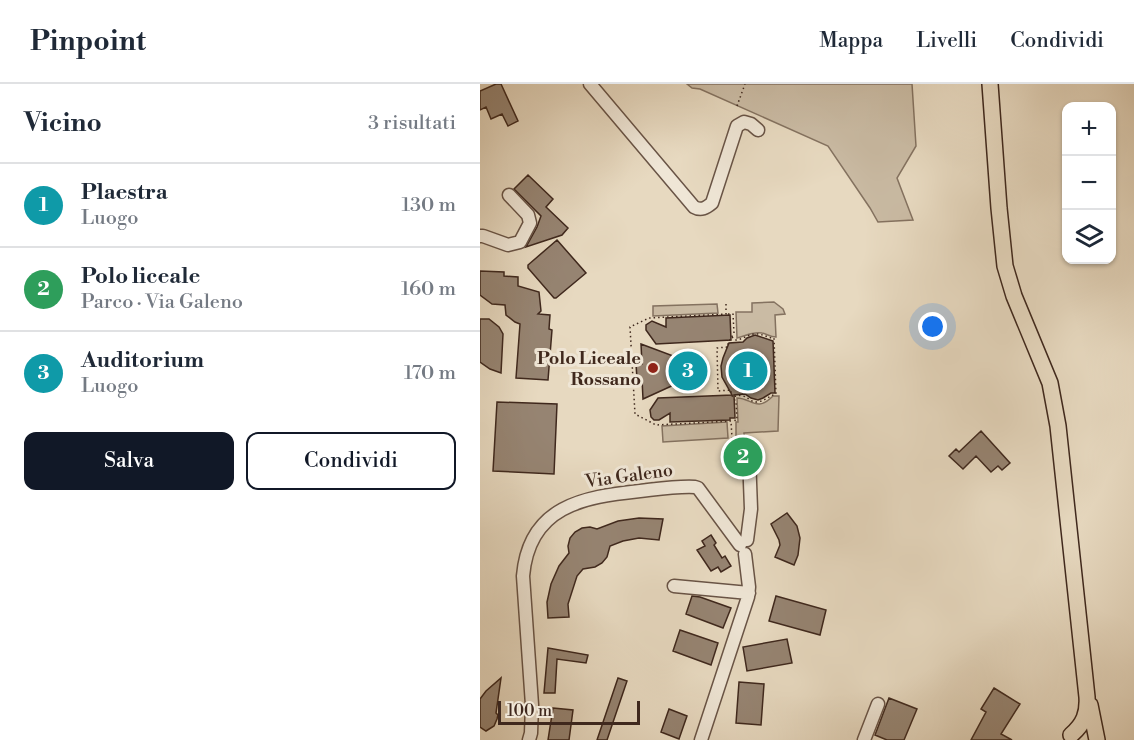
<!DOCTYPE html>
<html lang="it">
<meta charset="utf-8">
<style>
body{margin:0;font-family:"Libre Bodoni",serif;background:#f6f6f7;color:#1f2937}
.controls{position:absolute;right:18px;top:18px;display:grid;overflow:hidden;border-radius:12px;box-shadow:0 2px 4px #0004}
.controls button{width:54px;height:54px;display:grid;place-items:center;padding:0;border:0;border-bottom:2px solid #e0e1e3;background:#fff;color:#1f2937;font:30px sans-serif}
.scale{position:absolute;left:18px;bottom:15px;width:142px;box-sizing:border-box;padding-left:6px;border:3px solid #3f281d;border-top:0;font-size:16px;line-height:21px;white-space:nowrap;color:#3f281d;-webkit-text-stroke:4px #efe6d6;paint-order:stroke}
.you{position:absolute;left:453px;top:243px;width:21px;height:21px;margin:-15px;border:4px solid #fff;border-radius:50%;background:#1a73e8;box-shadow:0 0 0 9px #1a73e833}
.badge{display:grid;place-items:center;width:39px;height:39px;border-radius:50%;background:#111827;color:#fff;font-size:20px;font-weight:700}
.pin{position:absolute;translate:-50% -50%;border:3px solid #fff;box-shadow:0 2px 6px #0006}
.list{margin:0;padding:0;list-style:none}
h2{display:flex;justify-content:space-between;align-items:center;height:78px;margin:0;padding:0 24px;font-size:26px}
h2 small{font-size:20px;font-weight:400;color:#747a83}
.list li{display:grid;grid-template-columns:39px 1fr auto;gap:18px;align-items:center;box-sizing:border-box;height:84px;padding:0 24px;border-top:2px solid #e0e1e3}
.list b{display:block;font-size:22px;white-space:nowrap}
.list p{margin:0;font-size:20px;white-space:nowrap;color:#747a83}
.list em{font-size:20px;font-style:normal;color:#747a83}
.actions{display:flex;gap:12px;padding:18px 24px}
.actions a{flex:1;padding:14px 0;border:2px solid #111827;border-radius:12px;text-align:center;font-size:21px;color:#111827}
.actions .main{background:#111827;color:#fff}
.icon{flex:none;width:33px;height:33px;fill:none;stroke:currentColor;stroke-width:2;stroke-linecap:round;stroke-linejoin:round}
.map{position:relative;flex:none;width:654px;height:656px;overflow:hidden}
header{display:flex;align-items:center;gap:36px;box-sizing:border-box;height:84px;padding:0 30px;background:#fff;border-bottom:2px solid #e0e1e3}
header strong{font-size:28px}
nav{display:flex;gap:33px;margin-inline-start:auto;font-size:21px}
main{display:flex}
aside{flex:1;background:#fff}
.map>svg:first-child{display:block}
.green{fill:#cabba4;stroke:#847260;stroke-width:1.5}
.building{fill:#968472;stroke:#3f281d;stroke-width:1.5}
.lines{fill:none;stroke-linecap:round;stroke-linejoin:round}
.minor-casing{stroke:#695446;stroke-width:15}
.major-casing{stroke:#3f281d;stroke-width:18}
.path{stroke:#3f281d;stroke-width:1.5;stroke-dasharray:1.5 3;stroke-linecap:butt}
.minor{stroke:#efe6d6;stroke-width:12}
.major{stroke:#e7d9c0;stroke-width:15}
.poi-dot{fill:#8f2418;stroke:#efe6d6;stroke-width:2}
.labels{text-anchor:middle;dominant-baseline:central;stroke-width:6;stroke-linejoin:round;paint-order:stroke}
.poi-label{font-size:18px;font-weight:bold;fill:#3f281d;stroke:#efe6d6;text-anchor:end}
.street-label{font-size:18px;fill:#3f281d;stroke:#efe6d6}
</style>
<header>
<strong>Pinpoint</strong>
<nav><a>Mappa</a><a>Livelli</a><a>Condividi</a></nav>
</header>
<main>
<aside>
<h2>Vicino<small>3 risultati</small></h2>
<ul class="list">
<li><span class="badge" style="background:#0f9aa8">1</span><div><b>Plaestra</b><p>Luogo</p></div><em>130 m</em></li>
<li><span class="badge" style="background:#2e9e5b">2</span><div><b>Polo liceale</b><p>Parco · Via Galeno</p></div><em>160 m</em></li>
<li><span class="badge" style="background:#0f9aa8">3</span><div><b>Auditorium</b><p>Luogo</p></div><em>170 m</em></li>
</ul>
<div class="actions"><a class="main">Salva</a><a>Condividi</a></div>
</aside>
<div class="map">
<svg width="654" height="656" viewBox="0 0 654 656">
<rect width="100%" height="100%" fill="#e7d9c0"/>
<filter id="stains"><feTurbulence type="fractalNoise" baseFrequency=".00333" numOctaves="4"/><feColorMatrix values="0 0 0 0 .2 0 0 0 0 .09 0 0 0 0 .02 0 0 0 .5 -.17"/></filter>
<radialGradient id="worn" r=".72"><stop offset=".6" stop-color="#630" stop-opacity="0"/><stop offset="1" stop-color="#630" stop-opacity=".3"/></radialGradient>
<path class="green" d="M 207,0 L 432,0 L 436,62 L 417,94 L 433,136 L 398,138 L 390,124 L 348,62 L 220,5 L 212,4 Z
M 294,218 L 303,225 L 305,230 L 295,231 L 296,253 C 289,253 288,250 282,249 C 272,247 266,252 257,254 L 256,228 L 272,228 L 272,219 Z
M 237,220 L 238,229 L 173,232 L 173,222 Z
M 293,312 L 299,312 L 298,347 L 264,349 L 264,353 L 256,354 L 256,338 L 258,338 L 257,314 C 272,314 276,329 293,312 Z
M 247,338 L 248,354 L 183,358 L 182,342 Z"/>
<path class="building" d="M 16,0 L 21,0 L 38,37 L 28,42 L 22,30 L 11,35 L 6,23 L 0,26 L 0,7 Z
M 48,91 L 73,115 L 66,123 L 88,144 L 82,151 L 46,163 L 57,143 L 61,132 L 34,105 Z
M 77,156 L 106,189 L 76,214 L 74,214 L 48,184 L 48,181 Z
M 0,187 L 24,188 L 24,192 L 38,193 L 38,202 L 59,208 L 61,227 L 58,230 L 70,231 L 69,245 L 72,246 L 68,296 L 36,294 L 40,240 L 35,238 L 26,231 L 25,221 L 12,220 L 0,211 Z
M 250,231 L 251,256 L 176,260 L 166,246 L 166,241 L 172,237 L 186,243 L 186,234 Z
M 0,235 L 9,235 L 19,243 L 23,250 L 21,289 L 10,285 L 0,278 Z
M 275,251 L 293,257 L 295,309 L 291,309 L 283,314 L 278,316 L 271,314 L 265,310 L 254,311 L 255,334 L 250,334 L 250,336 L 190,338 L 190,329 L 179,336 L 174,336 L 171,333 L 170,326 L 178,314 L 252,311 L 242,293 L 241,282 L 243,274 L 249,259 L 263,258 L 267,254 Z
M 161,260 L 209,278 L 213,276 L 220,276 L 223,277 L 227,283 L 226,289 L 224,292 L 219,295 L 209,294 L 163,315 L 162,295 L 157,295 L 156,280 L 162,280 Z
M 17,318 L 77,320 L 74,390 L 13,387 Z
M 501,347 L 530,379 L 522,386 L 518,382 L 511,388 L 496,372 L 483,385 L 469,372 L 476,365 L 479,368 Z
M 307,429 L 317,442 L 320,454 L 318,471 L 314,481 L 295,473 L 300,461 L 299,456 L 291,440 Z
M 159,434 L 183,435 L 179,456 L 159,454 L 143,457 L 130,462 L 127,473 L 122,479 L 115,483 L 103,485 L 97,492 L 88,520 L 89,533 L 68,534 L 67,518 L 71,500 L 79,482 L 89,469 L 88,462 L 90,454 L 95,448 L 102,444 L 110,443 L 117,445 L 138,437 Z
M 231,451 L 236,459 L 234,461 L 242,474 L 245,472 L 251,482 L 241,488 L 238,483 L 231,487 L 217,466 L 225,462 L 222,457 Z
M 212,512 L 220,513 L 251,524 L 243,544 L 206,530 Z
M 296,512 L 346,526 L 340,551 L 289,537 Z
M 200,546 L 238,559 L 231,581 L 193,567 Z
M 307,555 L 312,579 L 267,587 L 263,563 Z
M 68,564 L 108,571 L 106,579 L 77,575 L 75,609 L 64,609 Z
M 21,594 L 16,629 L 18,631 L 17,635 L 14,642 L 6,647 L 0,643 L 0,615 L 6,607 Z
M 138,594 L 147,597 L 127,656 L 117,656 Z
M 259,598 L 284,600 L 281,641 L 256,639 Z
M 514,604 L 540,620 L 521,650 L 532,656 L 491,656 L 506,628 L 501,625 Z
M 409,614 L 437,625 L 424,656 L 407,656 L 395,651 Z
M 73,624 L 93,626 L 89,656 L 68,656 Z
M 189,625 L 207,632 L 199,655 L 181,648 Z"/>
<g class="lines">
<defs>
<path id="minor" d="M 110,0 L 214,123 C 221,127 226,124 232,119 L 257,42 L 264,38 L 271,40 L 278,46
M 0,152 L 3,152 L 28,161 L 40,158 L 50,139 L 48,131 L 29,111
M 267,456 L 271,425 L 269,372
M 194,502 L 269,509
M 49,656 L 51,649 L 52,621 L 43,492 C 49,422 103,413 160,407 C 178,405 197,402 215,403 L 218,404 L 260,461
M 221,656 L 268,513 L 269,503 L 265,470
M 384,656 L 398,620"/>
<path id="major" d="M 510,0 L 519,124 L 525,182 L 534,212 L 570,299 L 578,342 L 607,613 C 608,629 604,640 591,651
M 610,621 L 617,656"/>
</defs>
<use href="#minor" class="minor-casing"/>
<use href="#major" class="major-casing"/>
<path class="path" d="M 257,22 L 265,0
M 246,220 L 246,230 L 169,234 L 150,243 L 155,330 L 176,341 L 251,337 L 252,354
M 248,230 L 253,230 L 254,249 L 248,259 L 248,263 L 237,264 L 238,307 L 251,306 L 251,310 L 256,318 L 257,336 L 252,337
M 252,253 L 255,256 C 262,256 267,251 274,250 C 282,249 287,254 294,254 L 296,310 C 289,312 285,317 277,318 C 270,318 268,313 263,312 C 259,311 256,312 252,313"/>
<use href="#minor" class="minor"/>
<use href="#major" class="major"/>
</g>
<circle class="poi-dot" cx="173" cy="284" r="6"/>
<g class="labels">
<g class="poi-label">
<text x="161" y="274">Polo Liceale<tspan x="161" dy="21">Rossano</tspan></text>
</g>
<g class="street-label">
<text transform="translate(149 392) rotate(-8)">Via Galeno</text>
</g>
</g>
<rect width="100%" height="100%" filter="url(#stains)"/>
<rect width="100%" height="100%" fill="url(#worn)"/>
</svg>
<div class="controls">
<button>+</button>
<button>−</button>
<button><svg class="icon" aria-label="layers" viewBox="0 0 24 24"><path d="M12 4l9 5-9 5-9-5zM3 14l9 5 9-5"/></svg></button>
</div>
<div class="scale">100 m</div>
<div class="you"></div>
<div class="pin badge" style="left:268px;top:287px;background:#0f9aa8">1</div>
<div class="pin badge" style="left:263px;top:373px;background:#2e9e5b">2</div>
<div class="pin badge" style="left:208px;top:287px;background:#0f9aa8">3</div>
</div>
</main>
